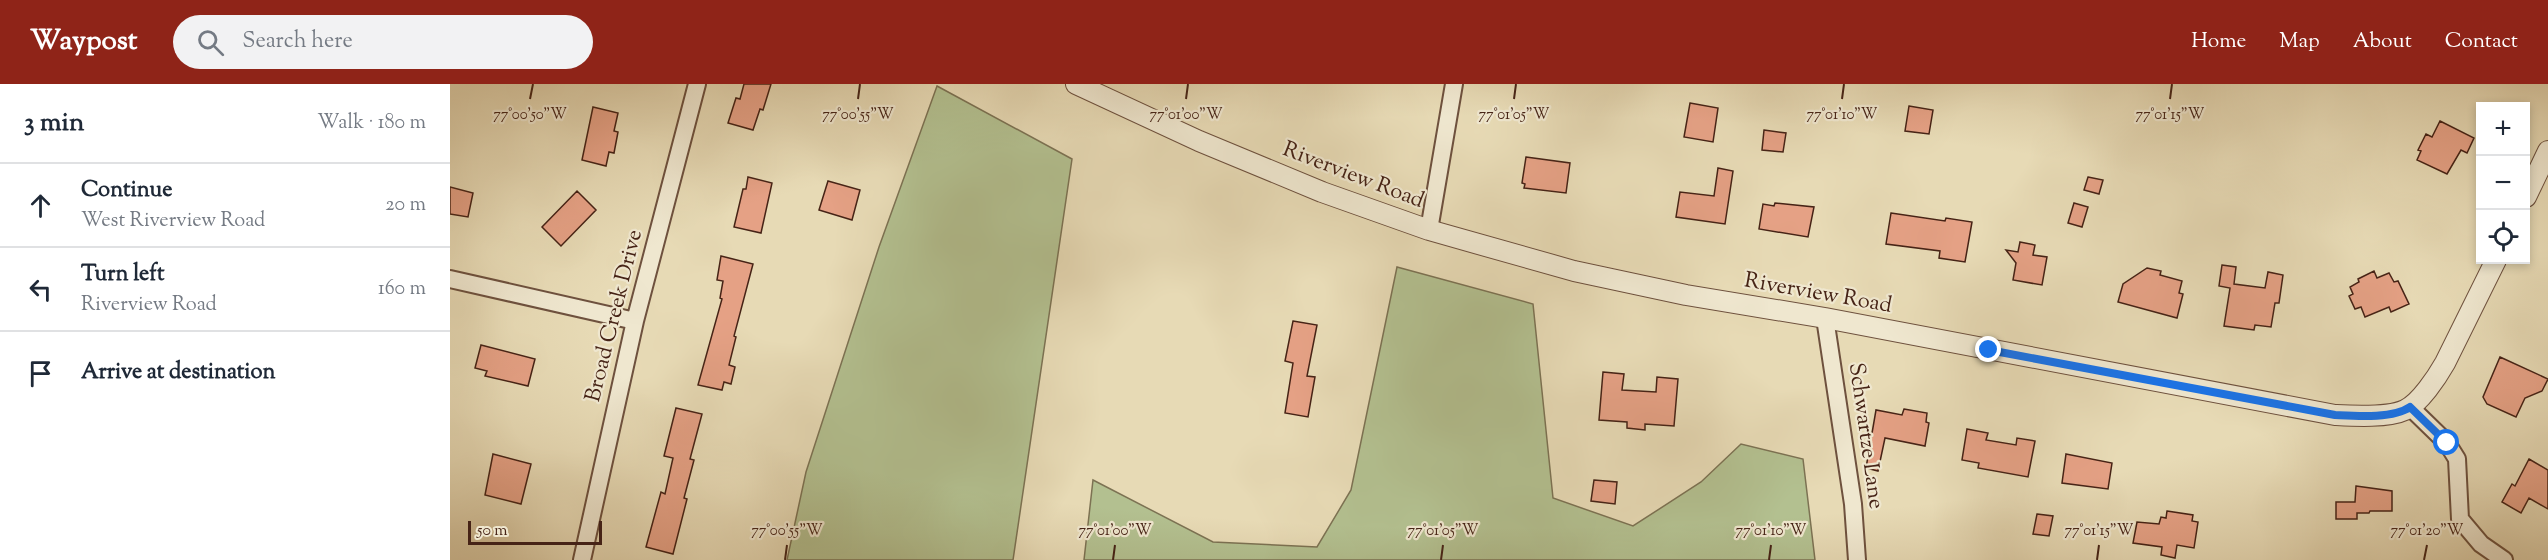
<!DOCTYPE html>
<meta charset="utf-8">
<style>
body{margin:0;font-family:"Sorts Mill Goudy",serif;background:#f2f2f3;color:#1f2937}
.controls{position:absolute;right:18px;top:18px;display:grid;overflow:hidden;border-radius:0px;box-shadow:0 3px 9px #0003}
.controls button{width:54px;height:54px;display:grid;place-items:center;padding:0;border:0;border-bottom:2px solid #e0e1e3;background:#fff;color:#1f2937;font:30px sans-serif}
.scale{position:absolute;left:18px;bottom:15px;width:134px;box-sizing:border-box;padding-left:6px;border:3px solid #462316;border-top:0;font-size:16px;line-height:21px;white-space:nowrap;color:#462316;-webkit-text-stroke:4px #efe7cf;paint-order:stroke}
.stop{position:absolute;width:18px;height:18px;margin:-14px;border:4px solid #1a73e8;border-radius:50%;background:#fff}
.stop.end{background:#1a73e8;border-color:#fff;box-shadow:0 2px 6px #0008}
.list{margin:0;padding:0;list-style:none}
h2{display:flex;justify-content:space-between;align-items:center;height:78px;margin:0;padding:0 24px;font-size:26px}
h2 small{font-size:20px;font-weight:400;color:#747a83}
.list li{display:grid;grid-template-columns:39px 1fr auto;gap:18px;align-items:center;box-sizing:border-box;height:84px;padding:0 24px;border-top:2px solid #e0e1e3}
.list b{display:block;font-size:22px;white-space:nowrap}
.list p{margin:0;font-size:20px;white-space:nowrap;color:#747a83}
.list em{font-size:20px;font-style:normal;color:#747a83}
.icon{flex:none;width:33px;height:33px;fill:none;stroke:currentColor;stroke-width:2;stroke-linecap:round;stroke-linejoin:round}
.map{position:relative;flex:none;width:2098px;height:476px;overflow:hidden}
header{display:flex;align-items:center;gap:36px;box-sizing:border-box;height:84px;padding:0 30px;background:#8f2418;color:#fff}
header strong{font-size:28px}
nav{display:flex;gap:33px;margin-inline-start:auto;font-size:21px}
.search{width:420px;height:54px;background:#f2f2f3;display:flex;align-items:center;gap:15px;box-sizing:border-box;padding:0 21px;border-radius:33px;color:#747a83;font-size:22px}
main{display:flex}
aside{flex:1;background:#fff}
.map>svg:first-child{display:block}
.green{fill:#b3c090;stroke:#7c7253;stroke-width:1.5}
.building{fill:#e5a185;stroke:#462316;stroke-width:1.5}
.lines{fill:none;stroke-linecap:round;stroke-linejoin:round}
.minor-casing{stroke:#6e513e;stroke-width:20}
.tertiary-casing{stroke:#6e513e;stroke-width:22}
.minor{stroke:#efe7cf;stroke-width:16}
.tertiary{stroke:#efe7cf;stroke-width:20}
.route{stroke:#1a73e8;stroke-width:8}
.ticks{fill:none;stroke:#462316;stroke-width:2}
.labels{text-anchor:middle;dominant-baseline:central;stroke-width:4.5;stroke-linejoin:round;paint-order:stroke}
.street-label{font-size:22px;fill:#462316;stroke:#efe7cf}
.ticks-label{font-size:15px;text-anchor:middle;fill:#462316;stroke:#efe7cf;stroke-width:4.5;stroke-linejoin:round;paint-order:stroke}
</style>
<header>
<strong>Waypost</strong>
<div class="search"><svg class="icon" aria-label="search" viewBox="0 0 24 24"><circle cx="10" cy="10" r="6"/><path d="M15 15l6 6"/></svg>Search here</div>
<nav><a>Home</a><a>Map</a><a>About</a><a>Contact</a></nav>
</header>
<main>
<aside>
<h2>3 min<small>Walk · 180 m</small></h2>
<ul class="list">
<li><svg class="icon" aria-label="ahead" viewBox="0 0 24 24"><path d="M12 20V5M6 11l6-6 6 6"/></svg><div><b>Continue</b><p>West Riverview Road</p></div><em>20 m</em></li>
<li><svg class="icon" aria-label="left" viewBox="0 0 24 24"><path d="M17 20v-9H6M10 6l-5 5 5 5"/></svg><div><b>Turn left</b><p>Riverview Road</p></div><em>160 m</em></li>
<li><svg class="icon" aria-label="arrive" viewBox="0 0 24 24"><path d="M6 21V4h12l-3 4 3 4H6"/></svg><div><b>Arrive at destination</b></div></li>
</ul>
</aside>
<div class="map">
<svg width="2098" height="476" viewBox="0 0 2098 476">
<rect width="100%" height="100%" fill="#e7dab5"/>
<filter id="stains"><feTurbulence type="fractalNoise" baseFrequency=".00333" numOctaves="4"/><feColorMatrix values="0 0 0 0 .2 0 0 0 0 .09 0 0 0 0 .02 0 0 0 .5 -.17"/></filter>
<radialGradient id="worn" r=".72"><stop offset=".6" stop-color="#630" stop-opacity="0"/><stop offset="1" stop-color="#630" stop-opacity=".3"/></radialGradient>
<path class="green" d="M 487,2 L 622,75 L 563,476 L 337,476 L 356,388 L 429,163 Z
M 947,183 L 1083,220 L 1103,414 L 1183,442 L 1251,398 L 1291,360 L 1353,375 L 1365,476 L 634,476 L 643,396 L 763,458 L 867,463 L 901,406 Z"/>
<path class="building" d="M 294,0 L 321,0 L 313,26 L 310,25 L 303,46 L 278,39 L 286,14 L 290,15 Z
M 1240,19 L 1268,24 L 1263,58 L 1234,53 Z
M 1459,22 L 1483,26 L 1479,50 L 1455,47 Z
M 143,23 L 168,29 L 164,47 L 168,48 L 164,69 L 159,68 L 156,82 L 132,76 Z
M 1990,37 L 2024,54 L 2017,69 L 2011,66 L 1997,90 L 1967,76 L 1971,67 L 1968,66 L 1976,50 L 1982,53 Z
M 1314,46 L 1336,49 L 1333,68 L 1312,66 Z
M 1076,73 L 1120,79 L 1116,109 L 1074,104 L 1075,100 L 1072,99 Z
M 1268,84 L 1283,87 L 1275,140 L 1226,133 L 1230,108 L 1264,112 Z
M 298,93 L 322,99 L 311,149 L 284,143 L 293,105 L 296,105 Z
M 1638,93 L 1653,96 L 1649,110 L 1634,106 Z
M 378,97 L 410,106 L 402,136 L 369,126 Z
M 0,103 L 23,109 L 18,133 L 0,130 Z
M 127,107 L 146,126 L 111,162 L 92,143 Z
M 1325,119 L 1364,123 L 1358,153 L 1309,145 L 1313,120 L 1324,122 Z
M 1624,119 L 1638,123 L 1632,143 L 1618,139 Z
M 1441,129 L 1495,137 L 1496,134 L 1522,138 L 1515,178 L 1489,174 L 1490,167 L 1436,160 Z
M 1570,158 L 1585,161 L 1583,171 L 1597,173 L 1592,201 L 1563,196 L 1566,179 L 1556,166 L 1568,168 Z
M 271,172 L 303,180 L 284,252 L 286,253 L 279,281 L 285,283 L 281,300 L 274,298 L 272,306 L 248,301 L 272,215 L 270,214 L 273,197 L 267,196 Z
M 1772,181 L 1786,183 L 1784,200 L 1815,204 L 1818,188 L 1833,191 L 1829,219 L 1825,219 L 1821,243 L 1805,241 L 1804,246 L 1774,242 L 1780,204 L 1769,202 Z
M 1697,184 L 1711,187 L 1710,191 L 1732,197 L 1729,209 L 1733,210 L 1727,234 L 1668,218 L 1673,200 Z
M 1924,187 L 1927,194 L 1939,189 L 1944,198 L 1948,197 L 1959,220 L 1941,228 L 1939,223 L 1915,233 L 1911,223 L 1905,225 L 1899,212 L 1903,210 L 1900,203 L 1909,198 L 1908,195 Z
M 843,237 L 867,241 L 857,292 L 865,293 L 858,333 L 835,329 L 843,279 L 835,277 Z
M 31,261 L 85,275 L 78,302 L 35,292 L 37,287 L 25,284 Z
M 2050,273 L 2098,295 L 2092,307 L 2075,314 L 2066,333 L 2037,320 L 2033,313 Z
M 1153,288 L 1174,290 L 1172,306 L 1206,308 L 1207,293 L 1228,295 L 1224,342 L 1195,340 L 1195,346 L 1177,344 L 1177,338 L 1149,336 Z
M 226,324 L 252,330 L 240,375 L 244,376 L 234,414 L 237,415 L 223,470 L 196,463 L 211,408 L 215,410 L 223,374 L 214,372 Z
M 1454,325 L 1477,329 L 1476,338 L 1479,339 L 1475,362 L 1435,354 L 1428,387 L 1416,384 L 1426,326 L 1452,331 Z
M 1517,345 L 1538,349 L 1536,356 L 1566,361 L 1567,354 L 1585,357 L 1578,393 L 1528,384 L 1529,379 L 1512,376 Z
M 43,370 L 81,380 L 71,420 L 35,411 Z
M 1616,370 L 1662,379 L 1658,405 L 1612,399 Z
M 2079,375 L 2098,386 L 2098,425 L 2079,414 L 2071,429 L 2052,418 L 2062,400 L 2065,402 Z
M 1144,396 L 1167,398 L 1165,420 L 1141,417 Z
M 1906,402 L 1942,407 L 1942,427 L 1920,427 L 1919,429 L 1907,429 L 1907,435 L 1886,435 L 1886,418 L 1905,418 Z
M 1717,427 L 1743,431 L 1742,437 L 1748,438 L 1744,464 L 1727,461 L 1725,474 L 1711,471 L 1712,463 L 1683,459 L 1687,438 L 1709,440 L 1711,433 L 1716,434 Z
M 1587,430 L 1603,432 L 1599,452 L 1583,450 Z"/>
<g class="lines">
<defs>
<path id="minor" d="M 979,146 L 1004,0
M 0,195 L 185,237
M 1375,234 L 1403,420 L 1407,476
M 1960,323 L 1997,359 L 2007,375 L 2010,435 L 2031,460 L 2054,476
M 132,476 L 185,237 L 247,0"/>
<path id="tertiary" d="M 626,0 L 749,57 L 872,108 L 979,146 L 1124,187 L 1236,211 L 1375,234 L 1885,331 C 1904,332 1938,334 1955,326 C 1970,319 1987,293 1995,279 L 2046,176
M 2076,113 L 2098,67"/>
</defs>
<use href="#minor" class="minor-casing"/>
<use href="#tertiary" class="tertiary-casing"/>
<use href="#minor" class="minor"/>
<use href="#tertiary" class="tertiary"/>
</g>
<g class="lines">
<path class="route" d="M 1539,266 L 1885,331 C 1905,332 1943,335 1960,323 L 1997,359"/>
</g>
<path class="ticks" d="M 80,15 L 83,0M 408,15 L 410,0M 736,15 L 738,0M 1064,15 L 1066,0M 1392,15 L 1394,0M 1720,15 L 1722,0M 335,476 L 337,461M 663,476 L 665,461M 991,476 L 993,461M 1319,476 L 1321,461M 1647,476 L 1649,461M 1974,476 L 1977,461"/>
<g class="labels">
<g class="street-label">
<text transform="translate(903 92) rotate(21)">Riverview Road</text>
<text transform="translate(1368 210) rotate(10)">Riverview Road</text>
<text transform="translate(165 232) rotate(-76)">Broad Creek Drive</text>
<text transform="translate(1415 352) rotate(82)">Schwartze Lane</text>
</g>
</g>
<g class="ticks-label">
<text x="80" y="35">77°00'50"W</text>
<text x="408" y="35">77°00'55"W</text>
<text x="736" y="35">77°01'00"W</text>
<text x="1064" y="35">77°01'05"W</text>
<text x="1392" y="35">77°01'10"W</text>
<text x="1720" y="35">77°01'15"W</text>
<text x="337" y="451">77°00'55"W</text>
<text x="665" y="451">77°01'00"W</text>
<text x="993" y="451">77°01'05"W</text>
<text x="1321" y="451">77°01'10"W</text>
<text x="1649" y="451">77°01'15"W</text>
<text x="1977" y="451">77°01'20"W</text>
</g>
<rect width="100%" height="100%" filter="url(#stains)"/>
<rect width="100%" height="100%" fill="url(#worn)"/>
</svg>
<div class="controls">
<button>+</button>
<button>−</button>
<button><svg class="icon" aria-label="locate" viewBox="0 0 24 24"><circle cx="12" cy="12" r="6"/><path d="M12 2v4M12 18v4M2 12h4M18 12h4"/></svg></button>
</div>
<div class="scale">50 m</div>
<div class="stop" style="left:1997px;top:359px"></div>
<div class="stop end" style="left:1539px;top:266px"></div>
</div>
</main>
